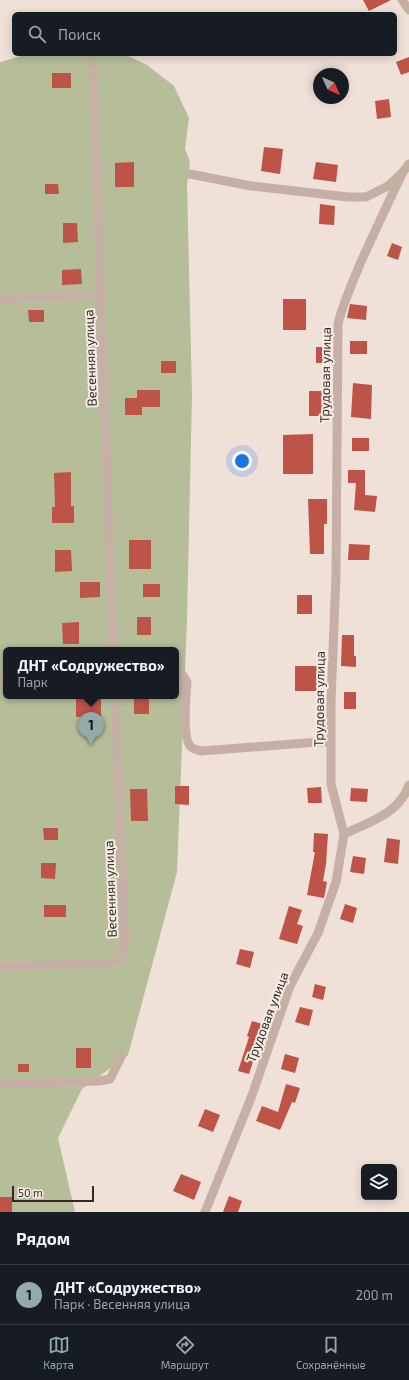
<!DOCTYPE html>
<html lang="ru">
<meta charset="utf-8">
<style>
body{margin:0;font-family:"Exo 2",sans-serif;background:#242831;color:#f1f3f6}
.controls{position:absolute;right:12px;bottom:12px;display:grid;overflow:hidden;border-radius:6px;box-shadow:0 2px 10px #0003}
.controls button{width:36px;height:36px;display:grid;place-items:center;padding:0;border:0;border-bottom:1px solid #363941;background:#171b24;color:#f1f3f6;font:20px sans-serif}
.compass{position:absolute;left:313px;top:68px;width:36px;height:36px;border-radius:50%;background:#171b24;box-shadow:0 2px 10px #0003;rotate:135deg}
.scale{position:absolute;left:12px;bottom:10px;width:82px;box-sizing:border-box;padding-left:4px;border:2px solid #322826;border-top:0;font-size:11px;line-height:14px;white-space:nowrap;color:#322826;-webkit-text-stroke:3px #f7ece4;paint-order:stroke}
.you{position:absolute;left:242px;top:461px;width:14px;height:14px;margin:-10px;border:3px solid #fff;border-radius:50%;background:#1a73e8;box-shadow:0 0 0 6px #1a73e833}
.badge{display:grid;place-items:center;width:26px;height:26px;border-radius:50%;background:#92aaaa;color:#111;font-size:13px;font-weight:700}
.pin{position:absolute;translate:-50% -33px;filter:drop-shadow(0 1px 2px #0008)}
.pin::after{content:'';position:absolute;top:21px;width:14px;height:12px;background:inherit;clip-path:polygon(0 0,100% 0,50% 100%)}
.popup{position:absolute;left:3px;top:647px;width:176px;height:52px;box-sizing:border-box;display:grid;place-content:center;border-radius:6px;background:#171b24;filter:drop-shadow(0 1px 3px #0005);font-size:13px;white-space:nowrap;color:#9ea1a6}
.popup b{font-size:15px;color:#f1f3f6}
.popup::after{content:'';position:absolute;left:50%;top:100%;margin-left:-8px;border:8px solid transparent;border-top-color:#171b24}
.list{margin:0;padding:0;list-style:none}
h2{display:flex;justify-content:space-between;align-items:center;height:52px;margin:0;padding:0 16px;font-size:17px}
h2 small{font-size:13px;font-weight:400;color:#9ea1a6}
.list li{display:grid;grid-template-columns:26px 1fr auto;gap:12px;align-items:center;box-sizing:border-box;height:60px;padding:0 16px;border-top:1px solid #363941}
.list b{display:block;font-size:15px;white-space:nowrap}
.list p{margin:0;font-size:13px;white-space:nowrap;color:#9ea1a6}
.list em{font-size:13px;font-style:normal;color:#9ea1a6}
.icon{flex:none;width:22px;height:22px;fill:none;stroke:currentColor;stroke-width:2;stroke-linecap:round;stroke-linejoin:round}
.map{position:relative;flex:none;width:409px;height:1212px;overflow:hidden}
.search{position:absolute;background:#171b24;box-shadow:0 2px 10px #0003;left:12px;right:12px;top:12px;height:44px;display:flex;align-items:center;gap:10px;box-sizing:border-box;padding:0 14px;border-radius:6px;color:#9ea1a6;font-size:15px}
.sheet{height:112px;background:#171b24}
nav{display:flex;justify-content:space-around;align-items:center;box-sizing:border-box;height:56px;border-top:1px solid #363941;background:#171b24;font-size:11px;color:#9ea1a6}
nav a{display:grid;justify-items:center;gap:2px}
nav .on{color:#92aaaa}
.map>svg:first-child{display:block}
.green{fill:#b6bd99;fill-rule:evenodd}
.building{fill:#be5347}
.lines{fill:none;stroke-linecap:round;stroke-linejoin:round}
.minor{stroke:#c6b0a5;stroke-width:9}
.labels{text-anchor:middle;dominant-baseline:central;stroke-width:4;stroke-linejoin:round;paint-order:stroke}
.street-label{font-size:13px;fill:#322826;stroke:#f7ece4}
</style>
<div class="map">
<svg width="409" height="1212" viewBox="0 0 409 1212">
<rect width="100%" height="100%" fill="#efe1d8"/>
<path class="green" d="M 28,54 L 124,54 L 147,65 L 174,86 L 189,118 L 185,149 L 190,162 L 187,184 L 192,395 L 187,619 L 177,872 L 128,1055 L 82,1089 L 58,1138 L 75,1212 L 0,1212 L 0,62 ZM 6,650 L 176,650 L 176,696 L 6,696 Z"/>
<path class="building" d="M 363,0 L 391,0 L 369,11 Z
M 409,57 L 409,72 L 401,75 L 396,62 Z
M 52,73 L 71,73 L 71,88 L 52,88 Z
M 389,99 L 391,117 L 377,119 L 375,101 Z
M 264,147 L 283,149 L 280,174 L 261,171 Z
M 134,162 L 134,187 L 115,187 L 115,163 Z
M 316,162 L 338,165 L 336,182 L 313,179 Z
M 45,184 L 58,184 L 59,194 L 45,194 Z
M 320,204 L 335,206 L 334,225 L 319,224 Z
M 63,223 L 77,223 L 78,242 L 63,243 Z
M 392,243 L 402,247 L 398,260 L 387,256 Z
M 81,269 L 82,284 L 62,285 L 62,270 Z
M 283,299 L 306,299 L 306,330 L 283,330 Z
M 350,304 L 367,306 L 366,320 L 347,318 Z
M 28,310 L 44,310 L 44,322 L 29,322 Z
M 350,341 L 367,341 L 367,354 L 350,354 Z
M 316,347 L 328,347 L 328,363 L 316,363 Z
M 161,361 L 176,361 L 176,373 L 161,373 Z
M 353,383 L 372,385 L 371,419 L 351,417 Z
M 137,390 L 160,390 L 160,407 L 142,407 L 142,415 L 125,415 L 125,398 L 137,398 Z
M 309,391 L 328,391 L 328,416 L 309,416 Z
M 313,434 L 313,474 L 283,474 L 283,435 Z
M 352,438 L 369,438 L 369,451 L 352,451 Z
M 348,470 L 365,470 L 365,495 L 377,496 L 375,512 L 354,510 L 356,483 L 348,483 Z
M 71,472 L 71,506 L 74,506 L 74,523 L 52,523 L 52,507 L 55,507 L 54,473 Z
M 308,499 L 327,499 L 327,524 L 324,524 L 324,554 L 310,554 Z
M 129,540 L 151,540 L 151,569 L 129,569 Z
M 349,544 L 370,545 L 369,560 L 348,560 Z
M 55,550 L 71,550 L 72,571 L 55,572 Z
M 80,582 L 100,582 L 100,597 L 80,598 Z
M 143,584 L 160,584 L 160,597 L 143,597 Z
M 297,595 L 312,595 L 312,614 L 297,614 Z
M 137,617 L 151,617 L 151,635 L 137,635 Z
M 79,622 L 79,644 L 63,644 L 62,623 Z
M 342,635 L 354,635 L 354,656 L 356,656 L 356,667 L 341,666 Z
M 295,666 L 318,666 L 318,691 L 295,691 Z
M 344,692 L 356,692 L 356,709 L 344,709 Z
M 134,696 L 149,696 L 149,714 L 134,714 Z
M 101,697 L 101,716 L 76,717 L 76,698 Z
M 175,786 L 189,786 L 189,805 L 175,804 Z
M 321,787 L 322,803 L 308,803 L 307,788 Z
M 351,788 L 368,789 L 367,802 L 350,801 Z
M 130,789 L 147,789 L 148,821 L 131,821 Z
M 43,828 L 58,828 L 58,840 L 44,840 Z
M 314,833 L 328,834 L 326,864 L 323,881 L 327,882 L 324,898 L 307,895 L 315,852 L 313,852 Z
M 387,838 L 400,840 L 398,864 L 384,862 Z
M 353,856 L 366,858 L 364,874 L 350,872 Z
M 41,863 L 56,863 L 55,879 L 41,878 Z
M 345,904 L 357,908 L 353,923 L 340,919 Z
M 44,905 L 66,905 L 66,917 L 44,917 Z
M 289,906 L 302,910 L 297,924 L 303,926 L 297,944 L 279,939 Z
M 240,949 L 254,952 L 250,968 L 236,964 Z
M 315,984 L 326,987 L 323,1000 L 312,997 Z
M 300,1007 L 313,1010 L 309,1026 L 295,1022 Z
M 252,1021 L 265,1025 L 249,1074 L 238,1071 L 249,1037 L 247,1036 Z
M 76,1048 L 91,1048 L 91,1068 L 76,1068 Z
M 285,1054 L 299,1058 L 295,1073 L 281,1069 Z
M 18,1064 L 29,1064 L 29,1072 L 18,1072 Z
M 286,1084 L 300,1088 L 295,1103 L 292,1102 L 280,1130 L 256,1121 L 262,1106 L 278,1112 Z
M 205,1109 L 220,1115 L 213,1132 L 198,1126 Z
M 181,1174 L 201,1182 L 194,1200 L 173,1191 Z
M 229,1196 L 242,1201 L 238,1212 L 223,1212 Z
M 0,1197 L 12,1197 L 12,1212 L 0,1212 Z"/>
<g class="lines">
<path class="minor" d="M 402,0 L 409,10
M 93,65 L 113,650
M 190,174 L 251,186 L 348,197 L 366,197 L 388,186 L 403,172 L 409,164
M 0,299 L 101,295
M 176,672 L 182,674 L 187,682 C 186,696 182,736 190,746 C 193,749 196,750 201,751 L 331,741
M 0,674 L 6,674
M 344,834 C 369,822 399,814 409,785
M 0,967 L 107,963 L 121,960 L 125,944 L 115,696
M 0,1084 L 99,1081 L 110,1079 L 122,1055
M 205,1212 L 251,1098 L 290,986 L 318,933 L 336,882 L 344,834 L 331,784 L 331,701 L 336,575 L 338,324 C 343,303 352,284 360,264 C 374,233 388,203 403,172"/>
</g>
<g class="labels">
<g class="street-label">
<text transform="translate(90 358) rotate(-92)">Весенняя улица</text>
<text transform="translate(325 375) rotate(-89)">Трудовая улица</text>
<text transform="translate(319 699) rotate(-89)">Трудовая улица</text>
<text transform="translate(110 889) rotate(-92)">Весенняя улица</text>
<text transform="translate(267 1017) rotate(-69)">Трудовая улица</text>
</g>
</g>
</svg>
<div class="controls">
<button><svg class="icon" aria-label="layers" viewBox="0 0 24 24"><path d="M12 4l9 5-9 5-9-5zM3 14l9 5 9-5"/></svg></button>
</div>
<svg class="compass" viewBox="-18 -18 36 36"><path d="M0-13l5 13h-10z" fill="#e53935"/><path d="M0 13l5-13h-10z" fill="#9ea1a6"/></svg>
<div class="scale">50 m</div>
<div class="you"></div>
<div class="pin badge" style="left:91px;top:745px">1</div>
<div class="popup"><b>ДНТ «Содружество»</b>Парк</div>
<div class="search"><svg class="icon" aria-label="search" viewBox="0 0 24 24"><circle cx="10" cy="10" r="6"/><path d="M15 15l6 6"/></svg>Поиск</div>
</div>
<section class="sheet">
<h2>Рядом<small></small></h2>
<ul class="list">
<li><span class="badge">1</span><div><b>ДНТ «Содружество»</b><p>Парк · Весенняя улица</p></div><em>200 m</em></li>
</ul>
</section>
<nav>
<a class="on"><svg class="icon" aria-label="map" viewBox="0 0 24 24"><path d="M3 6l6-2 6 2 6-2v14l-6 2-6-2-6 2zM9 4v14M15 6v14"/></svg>Карта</a>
<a><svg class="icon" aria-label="directions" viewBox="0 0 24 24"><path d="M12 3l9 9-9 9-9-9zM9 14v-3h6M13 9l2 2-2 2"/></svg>Маршрут</a>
<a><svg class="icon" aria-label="saved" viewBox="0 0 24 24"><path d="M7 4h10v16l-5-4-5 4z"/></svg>Сохранённые</a>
</nav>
